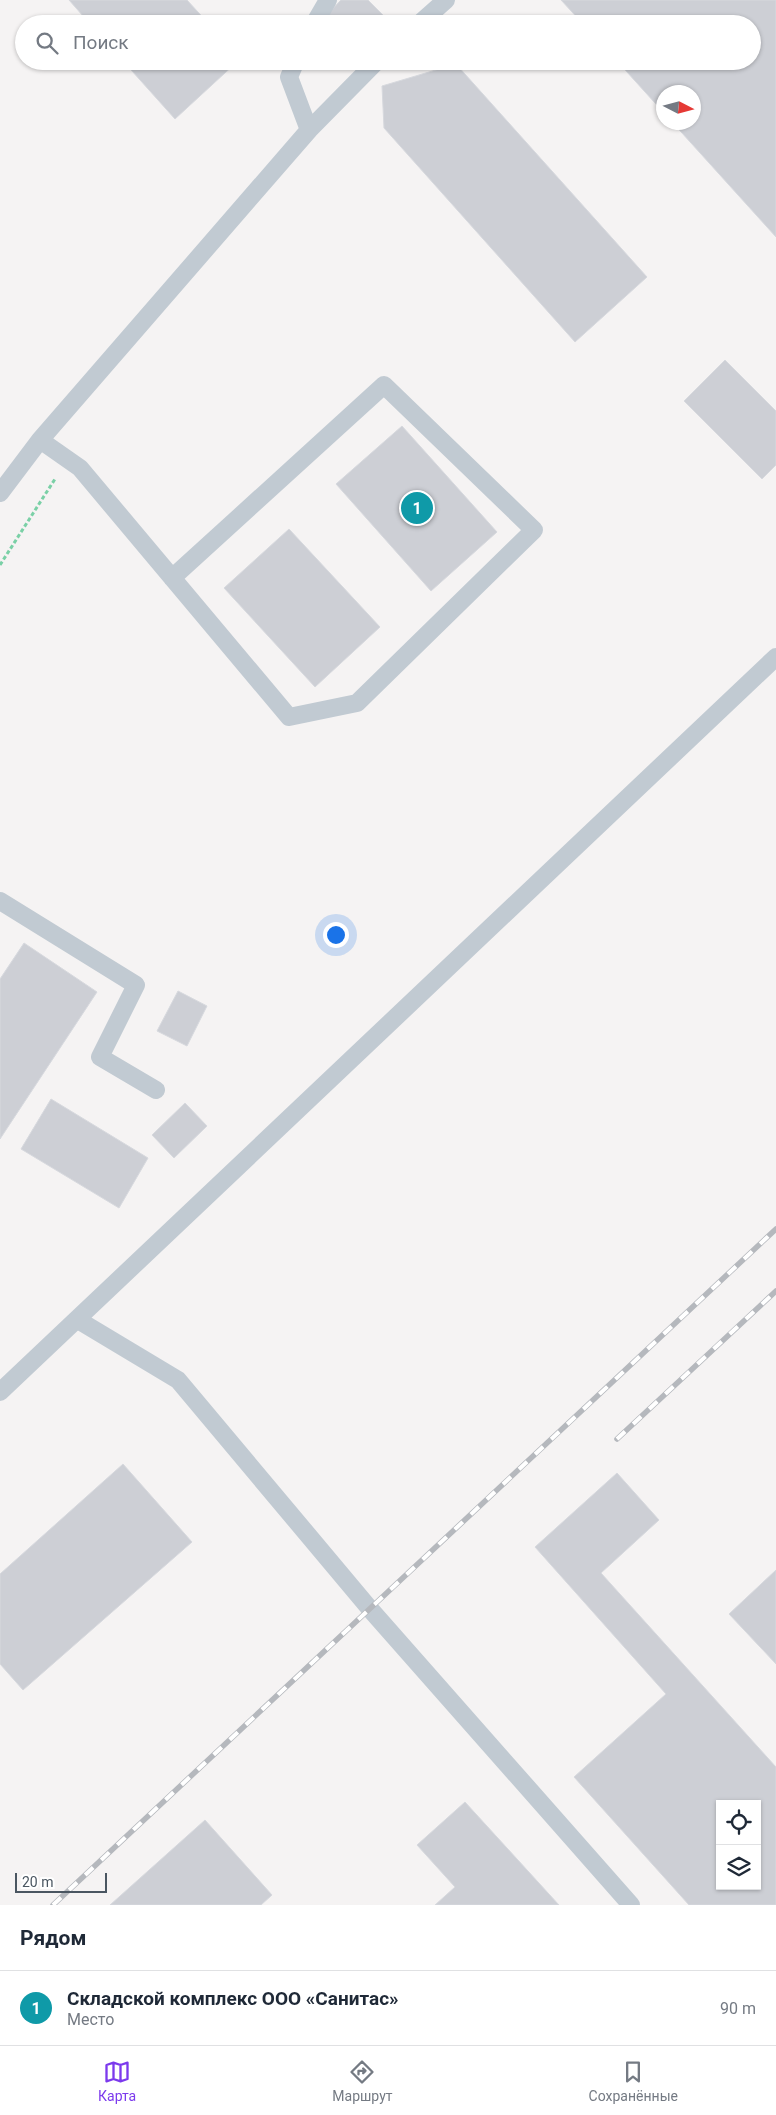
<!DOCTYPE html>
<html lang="ru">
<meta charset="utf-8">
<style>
body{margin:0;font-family:Roboto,sans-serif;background:#f2f2f3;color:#1f2937}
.controls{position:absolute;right:15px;bottom:15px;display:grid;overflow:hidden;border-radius:0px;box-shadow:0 1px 4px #0004}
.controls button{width:45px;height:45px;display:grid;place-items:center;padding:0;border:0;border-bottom:1px solid #e0e1e3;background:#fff;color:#1f2937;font:25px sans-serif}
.compass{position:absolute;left:656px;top:85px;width:45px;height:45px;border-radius:50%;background:#fff;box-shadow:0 1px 4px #0004;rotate:96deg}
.scale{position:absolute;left:15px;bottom:12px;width:92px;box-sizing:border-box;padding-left:5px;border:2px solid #4a5661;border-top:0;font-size:14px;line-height:18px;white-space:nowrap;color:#4a5661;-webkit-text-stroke:4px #fff;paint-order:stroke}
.you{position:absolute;left:335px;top:934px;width:18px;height:18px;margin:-12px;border:4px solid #fff;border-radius:50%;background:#1a73e8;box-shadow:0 0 0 8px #1a73e833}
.badge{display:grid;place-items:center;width:32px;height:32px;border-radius:50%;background:#7c3aed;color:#fff;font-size:16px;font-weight:700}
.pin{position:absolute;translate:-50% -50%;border:2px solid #fff;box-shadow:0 1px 5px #0006}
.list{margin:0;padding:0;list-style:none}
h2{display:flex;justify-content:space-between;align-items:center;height:65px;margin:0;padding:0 20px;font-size:21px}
h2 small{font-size:16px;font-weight:400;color:#747a83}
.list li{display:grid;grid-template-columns:32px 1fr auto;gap:15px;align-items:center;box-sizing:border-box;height:75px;padding:0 20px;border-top:1px solid #e0e1e3}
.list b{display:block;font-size:19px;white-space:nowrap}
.list p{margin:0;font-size:16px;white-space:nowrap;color:#747a83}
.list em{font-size:16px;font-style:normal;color:#747a83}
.icon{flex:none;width:28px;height:28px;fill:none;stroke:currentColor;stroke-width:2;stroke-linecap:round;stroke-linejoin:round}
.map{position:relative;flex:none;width:776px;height:1905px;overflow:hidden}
.search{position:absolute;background:#fff;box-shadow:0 1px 4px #0004;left:15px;right:15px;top:15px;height:55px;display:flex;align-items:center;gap:12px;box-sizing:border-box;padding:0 18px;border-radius:28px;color:#747a83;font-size:19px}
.sheet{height:140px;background:#fff}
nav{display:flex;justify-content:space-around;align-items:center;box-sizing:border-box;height:70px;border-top:1px solid #e0e1e3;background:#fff;font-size:14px;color:#747a83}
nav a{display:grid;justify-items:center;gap:2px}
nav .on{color:#7c3aed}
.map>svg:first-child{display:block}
.building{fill:#cdcfd5;stroke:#d7d9de;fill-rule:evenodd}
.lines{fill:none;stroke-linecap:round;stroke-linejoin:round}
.path{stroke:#7ad0a6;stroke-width:3;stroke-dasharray:4 2.5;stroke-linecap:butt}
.lane{stroke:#c1cad2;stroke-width:18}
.rail-casing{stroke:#b5b8bd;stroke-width:5.5}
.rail{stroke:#fff;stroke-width:4;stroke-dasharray:11;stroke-linecap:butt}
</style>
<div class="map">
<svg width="776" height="1905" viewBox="0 0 776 1905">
<rect width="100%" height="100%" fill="#f5f3f3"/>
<path class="building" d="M 69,0 L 187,0 L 209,24 L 90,24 Z
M 341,0 L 368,0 L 385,17 L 379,24 L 323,24 L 321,21 Z
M 561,0 L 776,0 L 776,237 L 672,122 L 694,122 L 694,92 L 664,92 L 664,113 L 617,61 L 752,61 L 752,24 L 583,24 Z
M 123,61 L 238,61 L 175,119 Z
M 456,64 L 647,277 L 575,342 L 384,128 L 382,86 Z
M 725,360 L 776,411 L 776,465 L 762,479 L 684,401 Z
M 402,426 L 497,532 L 431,591 L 336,484 Z
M 289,529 L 380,627 L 315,687 L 224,588 Z
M 24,943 L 97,992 L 0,1139 L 0,979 Z
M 178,991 L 207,1006 L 187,1046 L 157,1031 Z
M 51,1099 L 148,1158 L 119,1208 L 21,1149 Z
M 185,1103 L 207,1126 L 174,1158 L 152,1135 Z
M 123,1464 L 192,1542 L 23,1690 L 0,1664 L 0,1574 Z
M 617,1473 L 659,1520 L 601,1573 L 776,1767 L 776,1905 L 689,1905 L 574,1777 L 666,1694 L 535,1547 ZM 720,1804 L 757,1804 L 757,1886 L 720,1886 Z
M 776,1570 L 776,1664 L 729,1614 Z
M 465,1802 L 559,1905 L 435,1905 L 455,1887 L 417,1845 Z
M 205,1820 L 272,1895 L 261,1905 L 110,1905 Z"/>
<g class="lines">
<path class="path" d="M 0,565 L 55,479"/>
<path class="lane" d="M 314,24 L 328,0
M 419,24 L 446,0
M 309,130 L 377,61
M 40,440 L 80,468 L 289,717 L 357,703 L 534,530 L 384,385 L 172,578
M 0,493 L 40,440 L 309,130 L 289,77 L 296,61
M 0,901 L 136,985 L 100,1057 L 156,1090
M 78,1320 L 178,1380 L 370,1609 L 631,1905
M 0,1392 L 776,657"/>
<defs>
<path id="rail" d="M 617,1439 L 776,1291
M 53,1905 L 776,1229"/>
</defs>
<use href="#rail" class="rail-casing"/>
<use href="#rail" class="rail"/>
</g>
</svg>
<div class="controls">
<button><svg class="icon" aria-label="locate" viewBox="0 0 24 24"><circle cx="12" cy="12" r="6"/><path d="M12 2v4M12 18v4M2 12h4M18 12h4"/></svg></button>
<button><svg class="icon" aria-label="layers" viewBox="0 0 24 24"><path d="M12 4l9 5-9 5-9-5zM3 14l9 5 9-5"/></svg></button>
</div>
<svg class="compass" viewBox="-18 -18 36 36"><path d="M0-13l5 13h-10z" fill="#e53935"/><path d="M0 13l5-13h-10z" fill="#747a83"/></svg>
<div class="scale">20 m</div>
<div class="you"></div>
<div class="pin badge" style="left:417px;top:508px;background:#0f9aa8">1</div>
<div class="search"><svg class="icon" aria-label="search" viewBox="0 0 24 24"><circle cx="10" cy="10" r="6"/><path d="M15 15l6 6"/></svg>Поиск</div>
</div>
<section class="sheet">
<h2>Рядом<small></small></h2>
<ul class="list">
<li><span class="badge" style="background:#0f9aa8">1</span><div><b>Складской комплекс ООО «Санитас»</b><p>Место</p></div><em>90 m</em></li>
</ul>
</section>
<nav>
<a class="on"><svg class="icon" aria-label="map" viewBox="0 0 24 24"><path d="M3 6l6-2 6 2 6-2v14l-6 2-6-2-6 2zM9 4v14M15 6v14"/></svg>Карта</a>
<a><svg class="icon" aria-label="directions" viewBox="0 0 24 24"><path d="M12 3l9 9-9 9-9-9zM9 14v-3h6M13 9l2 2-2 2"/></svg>Маршрут</a>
<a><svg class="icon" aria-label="saved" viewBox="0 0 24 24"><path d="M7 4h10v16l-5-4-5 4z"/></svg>Сохранённые</a>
</nav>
